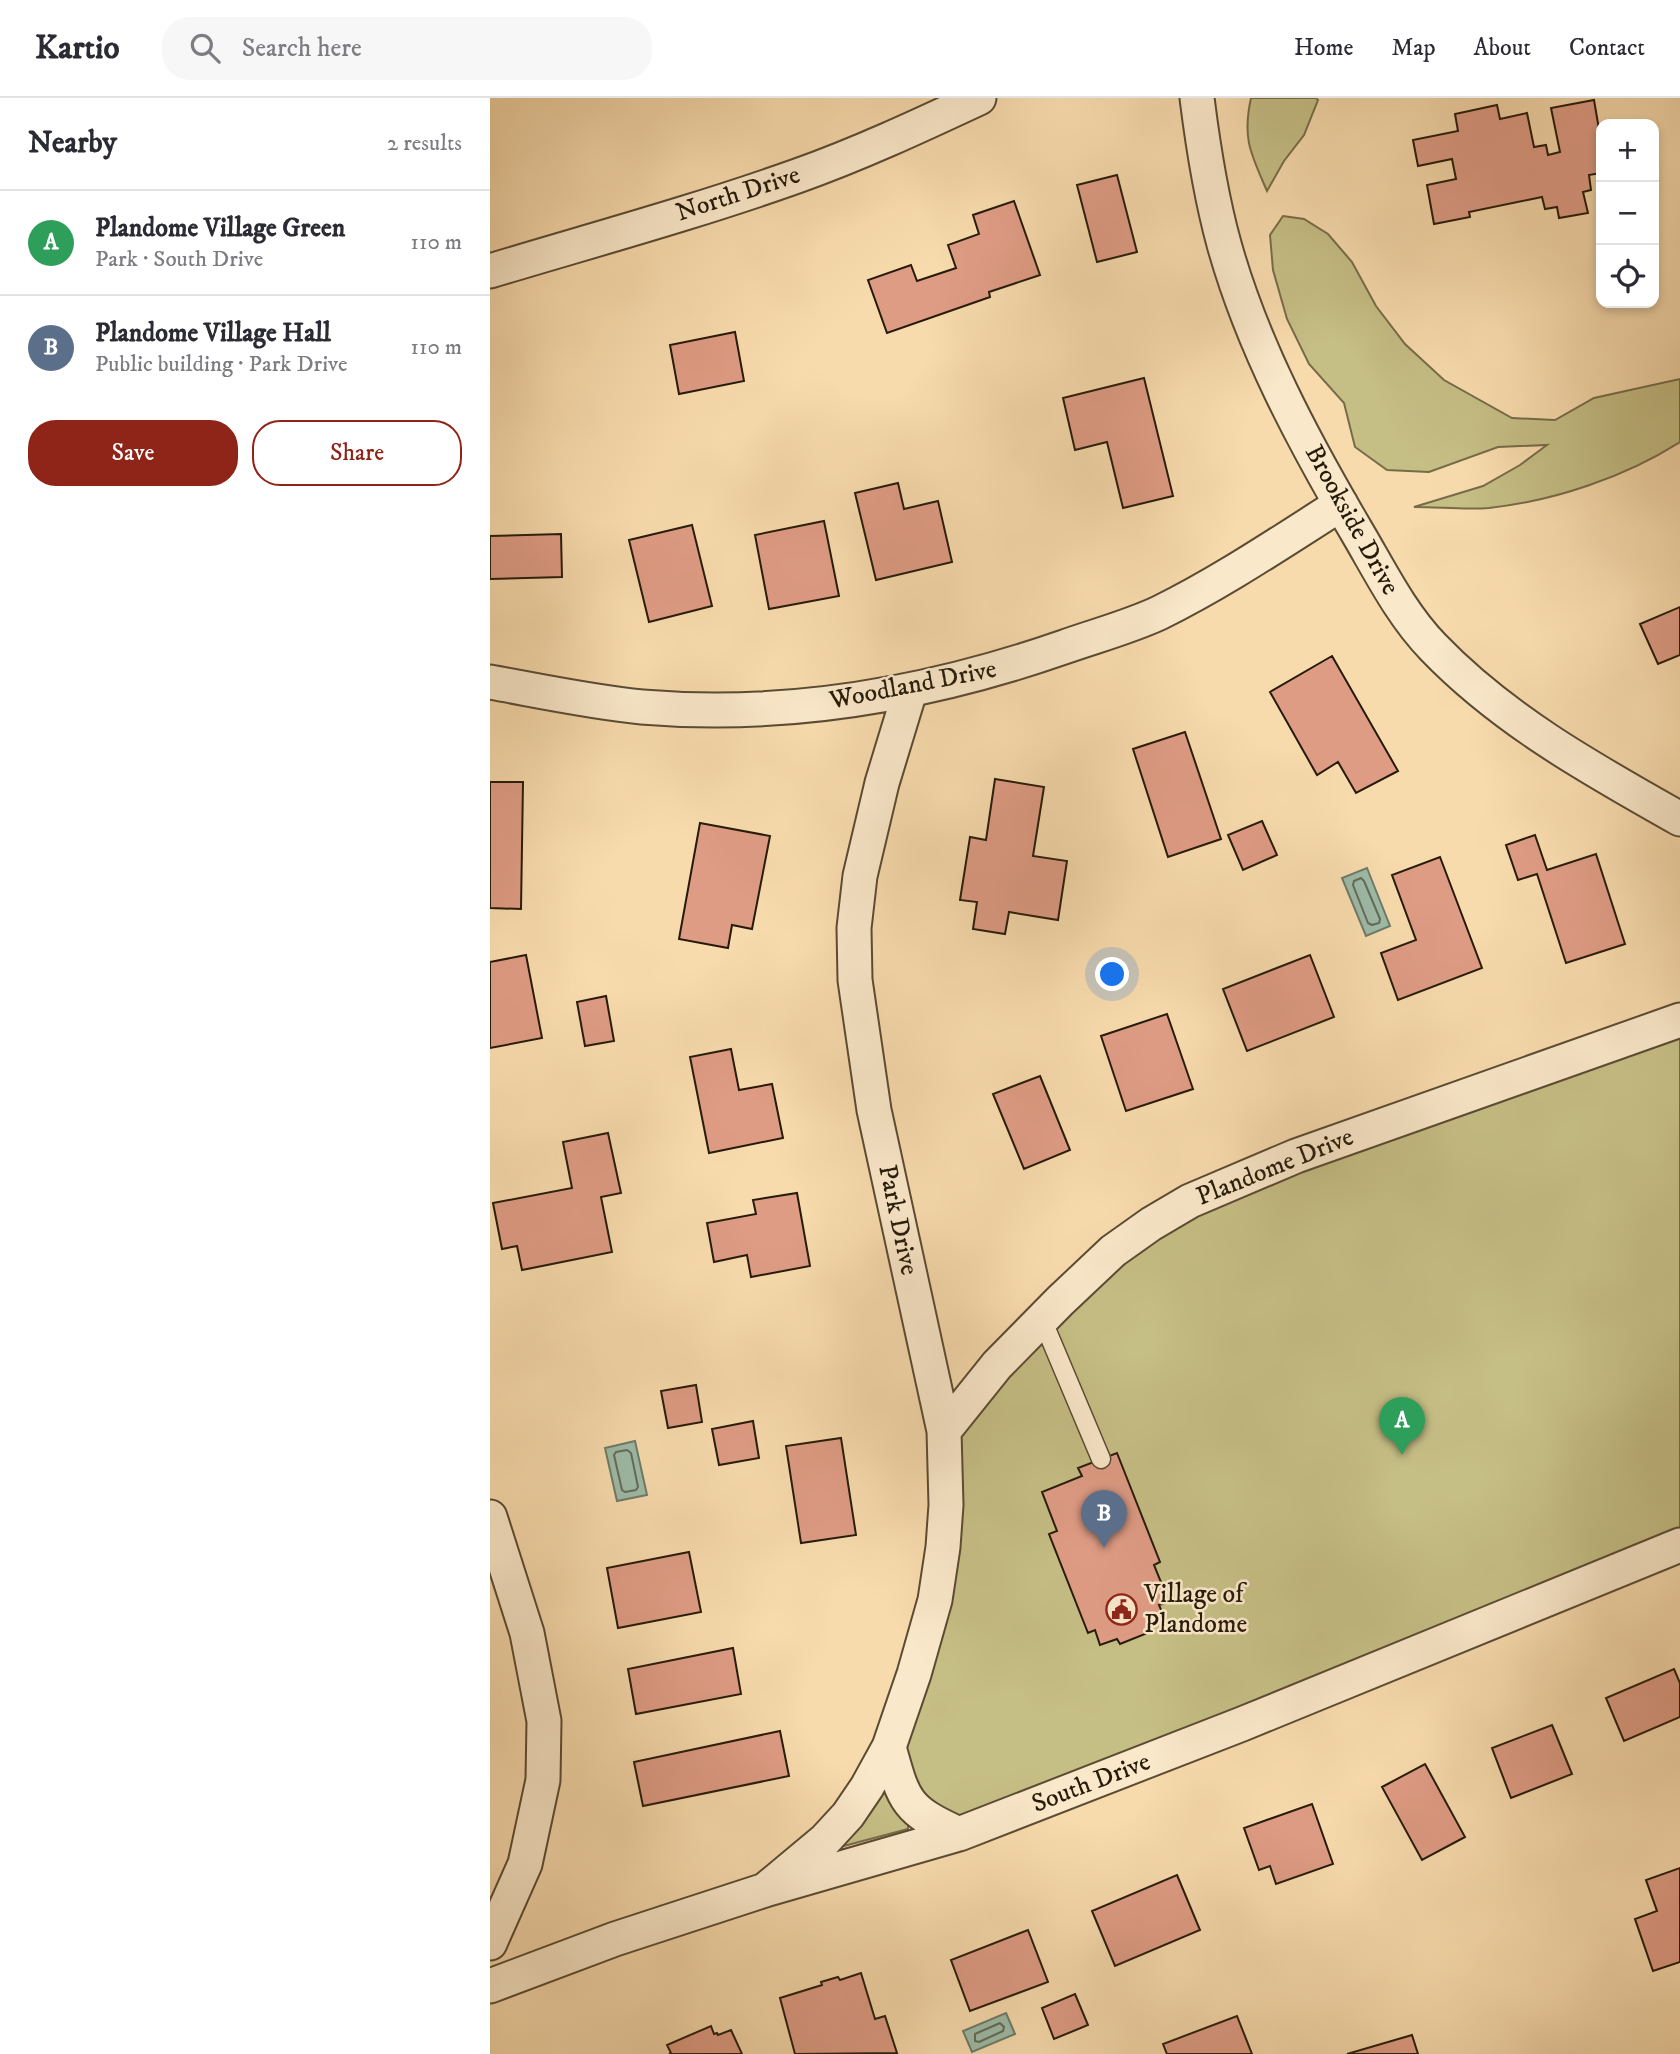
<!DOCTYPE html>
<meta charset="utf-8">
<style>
body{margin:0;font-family:"IM FELL DW Pica",serif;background:#f7f7f7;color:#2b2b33}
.controls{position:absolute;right:21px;top:21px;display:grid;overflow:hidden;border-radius:14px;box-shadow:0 4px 10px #0003}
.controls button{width:63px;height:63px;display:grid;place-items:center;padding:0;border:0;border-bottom:2px solid #e1e1e2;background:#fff;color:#2b2b33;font:35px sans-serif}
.you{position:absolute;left:623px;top:877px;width:24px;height:24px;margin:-18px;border:5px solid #fff;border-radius:50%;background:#1a73e8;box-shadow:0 0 0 10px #1a73e833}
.badge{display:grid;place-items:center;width:46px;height:46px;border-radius:50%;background:#8f2418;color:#fff;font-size:23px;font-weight:700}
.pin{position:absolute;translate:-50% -58px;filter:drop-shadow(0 2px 4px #0008)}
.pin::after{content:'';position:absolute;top:37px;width:24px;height:21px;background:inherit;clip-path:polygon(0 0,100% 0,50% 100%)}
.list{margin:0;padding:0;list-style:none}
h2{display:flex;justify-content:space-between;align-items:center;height:91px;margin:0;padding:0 28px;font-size:30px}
h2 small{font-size:23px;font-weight:400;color:#7c7c81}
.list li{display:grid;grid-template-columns:46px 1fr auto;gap:21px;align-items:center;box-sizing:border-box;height:105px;padding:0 28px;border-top:2px solid #e1e1e2}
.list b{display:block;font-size:26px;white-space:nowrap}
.list p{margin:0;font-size:23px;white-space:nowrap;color:#7c7c81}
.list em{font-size:23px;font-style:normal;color:#7c7c81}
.actions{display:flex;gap:14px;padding:21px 28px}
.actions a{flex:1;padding:16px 0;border:2px solid #8f2418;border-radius:28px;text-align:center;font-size:24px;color:#8f2418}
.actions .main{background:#8f2418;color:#fff}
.icon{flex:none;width:38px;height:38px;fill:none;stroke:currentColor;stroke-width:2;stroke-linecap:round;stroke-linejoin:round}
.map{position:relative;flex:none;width:1190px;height:1956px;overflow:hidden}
header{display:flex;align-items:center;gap:42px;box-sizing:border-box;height:98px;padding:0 35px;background:#fff;border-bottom:2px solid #e1e1e2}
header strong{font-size:33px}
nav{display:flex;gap:38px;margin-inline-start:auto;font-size:24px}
.search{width:490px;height:63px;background:#f7f7f7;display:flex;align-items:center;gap:18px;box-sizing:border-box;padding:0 24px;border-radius:28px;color:#7c7c81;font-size:26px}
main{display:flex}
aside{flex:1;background:#fff}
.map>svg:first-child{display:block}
.green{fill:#c5be85;stroke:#766c48;stroke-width:2}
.water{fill:#9dbba8;stroke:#6d7b69;stroke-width:2}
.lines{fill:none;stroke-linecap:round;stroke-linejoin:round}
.shore{stroke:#626b59;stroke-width:2}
.building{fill:#df9c85;stroke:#261b0a;stroke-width:2}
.service-casing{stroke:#5a4b33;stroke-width:21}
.minor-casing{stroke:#5a4b33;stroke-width:37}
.service{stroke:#fae8ca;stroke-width:18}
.minor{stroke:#fae8ca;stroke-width:33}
.labels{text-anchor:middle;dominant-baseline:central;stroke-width:5;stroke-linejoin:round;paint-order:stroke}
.street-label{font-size:26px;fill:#261b0a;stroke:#fae8ca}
.poi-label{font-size:26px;fill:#261b0a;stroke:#fae8ca;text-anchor:start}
</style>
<header>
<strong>Kartio</strong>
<div class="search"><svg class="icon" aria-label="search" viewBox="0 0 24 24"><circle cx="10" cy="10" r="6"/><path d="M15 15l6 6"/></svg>Search here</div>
<nav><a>Home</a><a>Map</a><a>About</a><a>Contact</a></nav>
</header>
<main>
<aside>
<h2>Nearby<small>2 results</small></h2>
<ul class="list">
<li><span class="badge" style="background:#2e9e5b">A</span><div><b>Plandome Village Green</b><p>Park · South Drive</p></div><em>110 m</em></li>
<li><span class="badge" style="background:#5c6f8a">B</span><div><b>Plandome Village Hall</b><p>Public building · Park Drive</p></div><em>110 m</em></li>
</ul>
<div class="actions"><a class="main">Save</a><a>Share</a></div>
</aside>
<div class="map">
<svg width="1190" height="1956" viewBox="0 0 1190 1956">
<rect width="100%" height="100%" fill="#f8dbad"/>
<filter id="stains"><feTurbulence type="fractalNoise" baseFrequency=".00286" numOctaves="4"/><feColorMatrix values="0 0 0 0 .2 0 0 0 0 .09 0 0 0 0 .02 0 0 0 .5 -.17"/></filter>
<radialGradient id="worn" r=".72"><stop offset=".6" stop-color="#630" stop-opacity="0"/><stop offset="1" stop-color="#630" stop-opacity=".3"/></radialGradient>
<path class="green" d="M 761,0 L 826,0 L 828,2 L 814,37 L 794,63 L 777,93 C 761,56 752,41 761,0 Z
M 793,118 L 814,121 L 838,136 L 862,164 L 886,208 L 915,246 L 954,282 L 1022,320 L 1065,322 L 1104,300 L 1190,281 L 1190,344 C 1135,379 1064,403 999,410 C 975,412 949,409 924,409 L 993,388 L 1030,367 L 1057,347 L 1008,349 L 939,374 L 897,372 L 865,349 L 854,305 L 819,266 L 797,221 L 783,172 L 780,137 Z
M 1190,922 L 1190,1447 L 469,1736 L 407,1679 L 454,1333 L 661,1126 Z
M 399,1690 L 418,1726 L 418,1731 L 350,1749 L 394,1692 Z"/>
<path class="water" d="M 877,770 L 900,828 L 876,838 L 852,780 Z
M 145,1343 L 157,1397 L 127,1403 L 115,1350 Z
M 516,1915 L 525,1936 L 482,1954 L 473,1933 Z"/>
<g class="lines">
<path class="shore" d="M 871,780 L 874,783 L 890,821 L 889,825 L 882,827 L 878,825 L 863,787 L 864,783 Z
M 137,1352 L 141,1355 L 148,1389 L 146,1392 L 135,1394 L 132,1392 L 124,1357 L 126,1354 Z
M 510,1925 L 514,1929 L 513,1933 L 489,1944 L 485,1943 L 485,1936 Z"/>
</g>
<path class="building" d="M 1104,2 L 1111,43 L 1111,75 L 1099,77 L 1101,92 L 1093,94 L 1098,115 L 1069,120 L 1067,109 L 1055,111 L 1052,99 L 979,114 L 980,119 L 944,126 L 937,87 L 966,81 L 962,61 L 928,68 L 923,42 L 968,33 L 965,16 L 1007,7 L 1010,21 L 1037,15 L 1044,49 L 1056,47 L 1058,57 L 1070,54 L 1061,10 Z
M 627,77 L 647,154 L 607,164 L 587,87 Z
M 524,103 L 550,177 L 499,194 L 500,199 L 397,235 L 378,182 L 421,167 L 427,183 L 466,170 L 458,147 L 489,136 L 483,117 Z
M 245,234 L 254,283 L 189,296 L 180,247 Z
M 654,280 L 683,398 L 633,410 L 617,344 L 585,352 L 573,300 Z
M 408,385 L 414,411 L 448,403 L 462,464 L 386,482 L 365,395 Z
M 334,423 L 349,498 L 279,511 L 265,437 Z
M 202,427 L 222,508 L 159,524 L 139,442 Z
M 71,436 L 72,479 L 0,481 L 0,438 Z
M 1190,509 L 1190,557 L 1168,566 L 1150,526 Z
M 842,558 L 908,673 L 866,695 L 848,664 L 827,677 L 780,594 Z
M 695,634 L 731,741 L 678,759 L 643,651 Z
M 505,681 L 554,689 L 543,758 L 577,763 L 568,822 L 519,814 L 515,836 L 483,831 L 487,804 L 470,802 L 480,739 L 496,742 Z
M 0,684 L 33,684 L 31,811 L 0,810 Z
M 772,723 L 787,757 L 753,772 L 738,737 Z
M 210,725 L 280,738 L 262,831 L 242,827 L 238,850 L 189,841 Z
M 1045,737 L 1057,772 L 1106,756 L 1135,846 L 1076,865 L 1047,776 L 1028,782 L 1016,747 Z
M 950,759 L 992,870 L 908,902 L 891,855 L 926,842 L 902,777 Z
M 36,857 L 52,940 L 0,950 L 0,864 Z
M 820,857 L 844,919 L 757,953 L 733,891 Z
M 116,898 L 124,943 L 95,948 L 87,904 Z
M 677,916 L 703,991 L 636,1013 L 611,938 Z
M 241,951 L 249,992 L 282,986 L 293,1040 L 219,1055 L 200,959 Z
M 550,978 L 580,1052 L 534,1071 L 503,996 Z
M 118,1035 L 131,1095 L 111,1099 L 122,1154 L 32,1172 L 27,1148 L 12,1151 L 3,1105 L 82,1090 L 73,1044 Z
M 307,1095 L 320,1168 L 261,1179 L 257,1157 L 224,1164 L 217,1125 L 266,1116 L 263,1102 Z
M 206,1287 L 212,1324 L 178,1330 L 171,1293 Z
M 263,1323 L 269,1360 L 229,1367 L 222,1331 Z
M 351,1340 L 366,1437 L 311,1445 L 296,1348 Z
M 627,1355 L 670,1464 L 664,1467 L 679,1504 L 669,1507 L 674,1519 L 657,1526 L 660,1534 L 630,1546 L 627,1541 L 610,1547 L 605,1532 L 598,1535 L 559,1436 L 567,1433 L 552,1394 L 592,1378 L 588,1370 Z
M 199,1454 L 211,1514 L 128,1530 L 117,1470 Z
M 243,1550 L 251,1596 L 146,1616 L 138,1571 Z
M 1184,1571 L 1190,1585 L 1190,1619 L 1134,1643 L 1116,1600 Z
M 1062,1627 L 1082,1676 L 1021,1700 L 1002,1650 Z
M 290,1633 L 299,1678 L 153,1708 L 144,1664 Z
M 935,1666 L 975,1739 L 932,1762 L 892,1689 Z
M 822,1706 L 843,1766 L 786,1786 L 780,1768 L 769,1772 L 754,1730 Z
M 1190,1770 L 1190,1864 L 1163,1873 L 1145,1821 L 1167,1813 L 1156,1782 Z
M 687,1777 L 710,1832 L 625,1868 L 602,1813 Z
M 538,1832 L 558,1884 L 480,1913 L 461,1862 Z
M 371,1875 L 385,1921 L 395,1918 L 407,1955 L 305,1956 L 290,1900 L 332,1887 L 331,1884 L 348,1879 L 350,1882 Z
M 585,1896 L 598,1927 L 564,1941 L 552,1910 Z
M 747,1918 L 762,1956 L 677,1956 L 673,1946 Z
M 221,1928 L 224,1936 L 227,1935 L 228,1937 L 241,1932 L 252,1956 L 179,1956 L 181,1955 L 177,1947 Z
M 922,1937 L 928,1956 L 857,1956 Z"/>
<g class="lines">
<defs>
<path id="service" d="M 552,1221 L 611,1361"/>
<path id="minor" d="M 707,0 C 713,48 721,99 734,146 C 762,247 814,344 867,434 C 890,473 911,516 943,549 C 1013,622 1103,672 1190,721
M 0,173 C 103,142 206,114 307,78 C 369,56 429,28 489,0
M 0,584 C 50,593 101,604 152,609 C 295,621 439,596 574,549 C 605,538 639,529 669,515 C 732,484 791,444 851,406
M 454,1333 L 507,1267 L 570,1203 L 623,1153 L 661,1126 L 700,1103 L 806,1058 L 1190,922
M 0,1419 L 37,1535 L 54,1623 L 53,1682 L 35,1766 L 0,1845
M 399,1649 C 414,1704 416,1712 469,1736
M 275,1792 L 335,1742 L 358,1717 L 377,1689 L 399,1649 L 424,1576 L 445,1502 L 453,1449 L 456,1407 L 454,1333 L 384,1012 L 365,882 L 364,830 L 370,778 L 392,685 L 420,593
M 0,1888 L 125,1841 L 275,1792 L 469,1736 L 752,1626 L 1190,1447"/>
</defs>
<use href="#service" class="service-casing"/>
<use href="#minor" class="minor-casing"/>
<use href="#service" class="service"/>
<use href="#minor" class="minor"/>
</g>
<defs>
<symbol id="civic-ring" viewBox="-11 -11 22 22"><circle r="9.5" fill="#fae8ca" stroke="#8f2418" stroke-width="1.5"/><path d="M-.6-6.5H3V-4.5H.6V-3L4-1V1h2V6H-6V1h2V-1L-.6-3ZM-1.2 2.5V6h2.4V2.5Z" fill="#8f2418"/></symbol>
</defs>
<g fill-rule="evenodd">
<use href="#civic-ring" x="614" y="1494" width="35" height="35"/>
</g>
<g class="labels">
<g class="street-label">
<text transform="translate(248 96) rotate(-18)">North Drive</text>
<text transform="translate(862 422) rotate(61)">Brookside Drive</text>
<text transform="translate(423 587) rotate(-11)">Woodland Drive</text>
<text transform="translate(785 1069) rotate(-22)">Plandome Drive</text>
<text transform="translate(408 1122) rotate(78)">Park Drive</text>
<text transform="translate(601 1685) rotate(-21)">South Drive</text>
</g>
<g class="poi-label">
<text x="654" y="1496">Village of<tspan x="654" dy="30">Plandome</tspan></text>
</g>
</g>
<rect width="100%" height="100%" filter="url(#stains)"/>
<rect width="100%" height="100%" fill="url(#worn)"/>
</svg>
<div class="controls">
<button>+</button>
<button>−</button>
<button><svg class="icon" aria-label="locate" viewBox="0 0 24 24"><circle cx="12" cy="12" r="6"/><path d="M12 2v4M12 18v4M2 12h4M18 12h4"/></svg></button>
</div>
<div class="you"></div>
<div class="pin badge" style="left:912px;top:1357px;background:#2e9e5b">A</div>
<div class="pin badge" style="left:614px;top:1450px;background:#5c6f8a">B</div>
</div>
</main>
